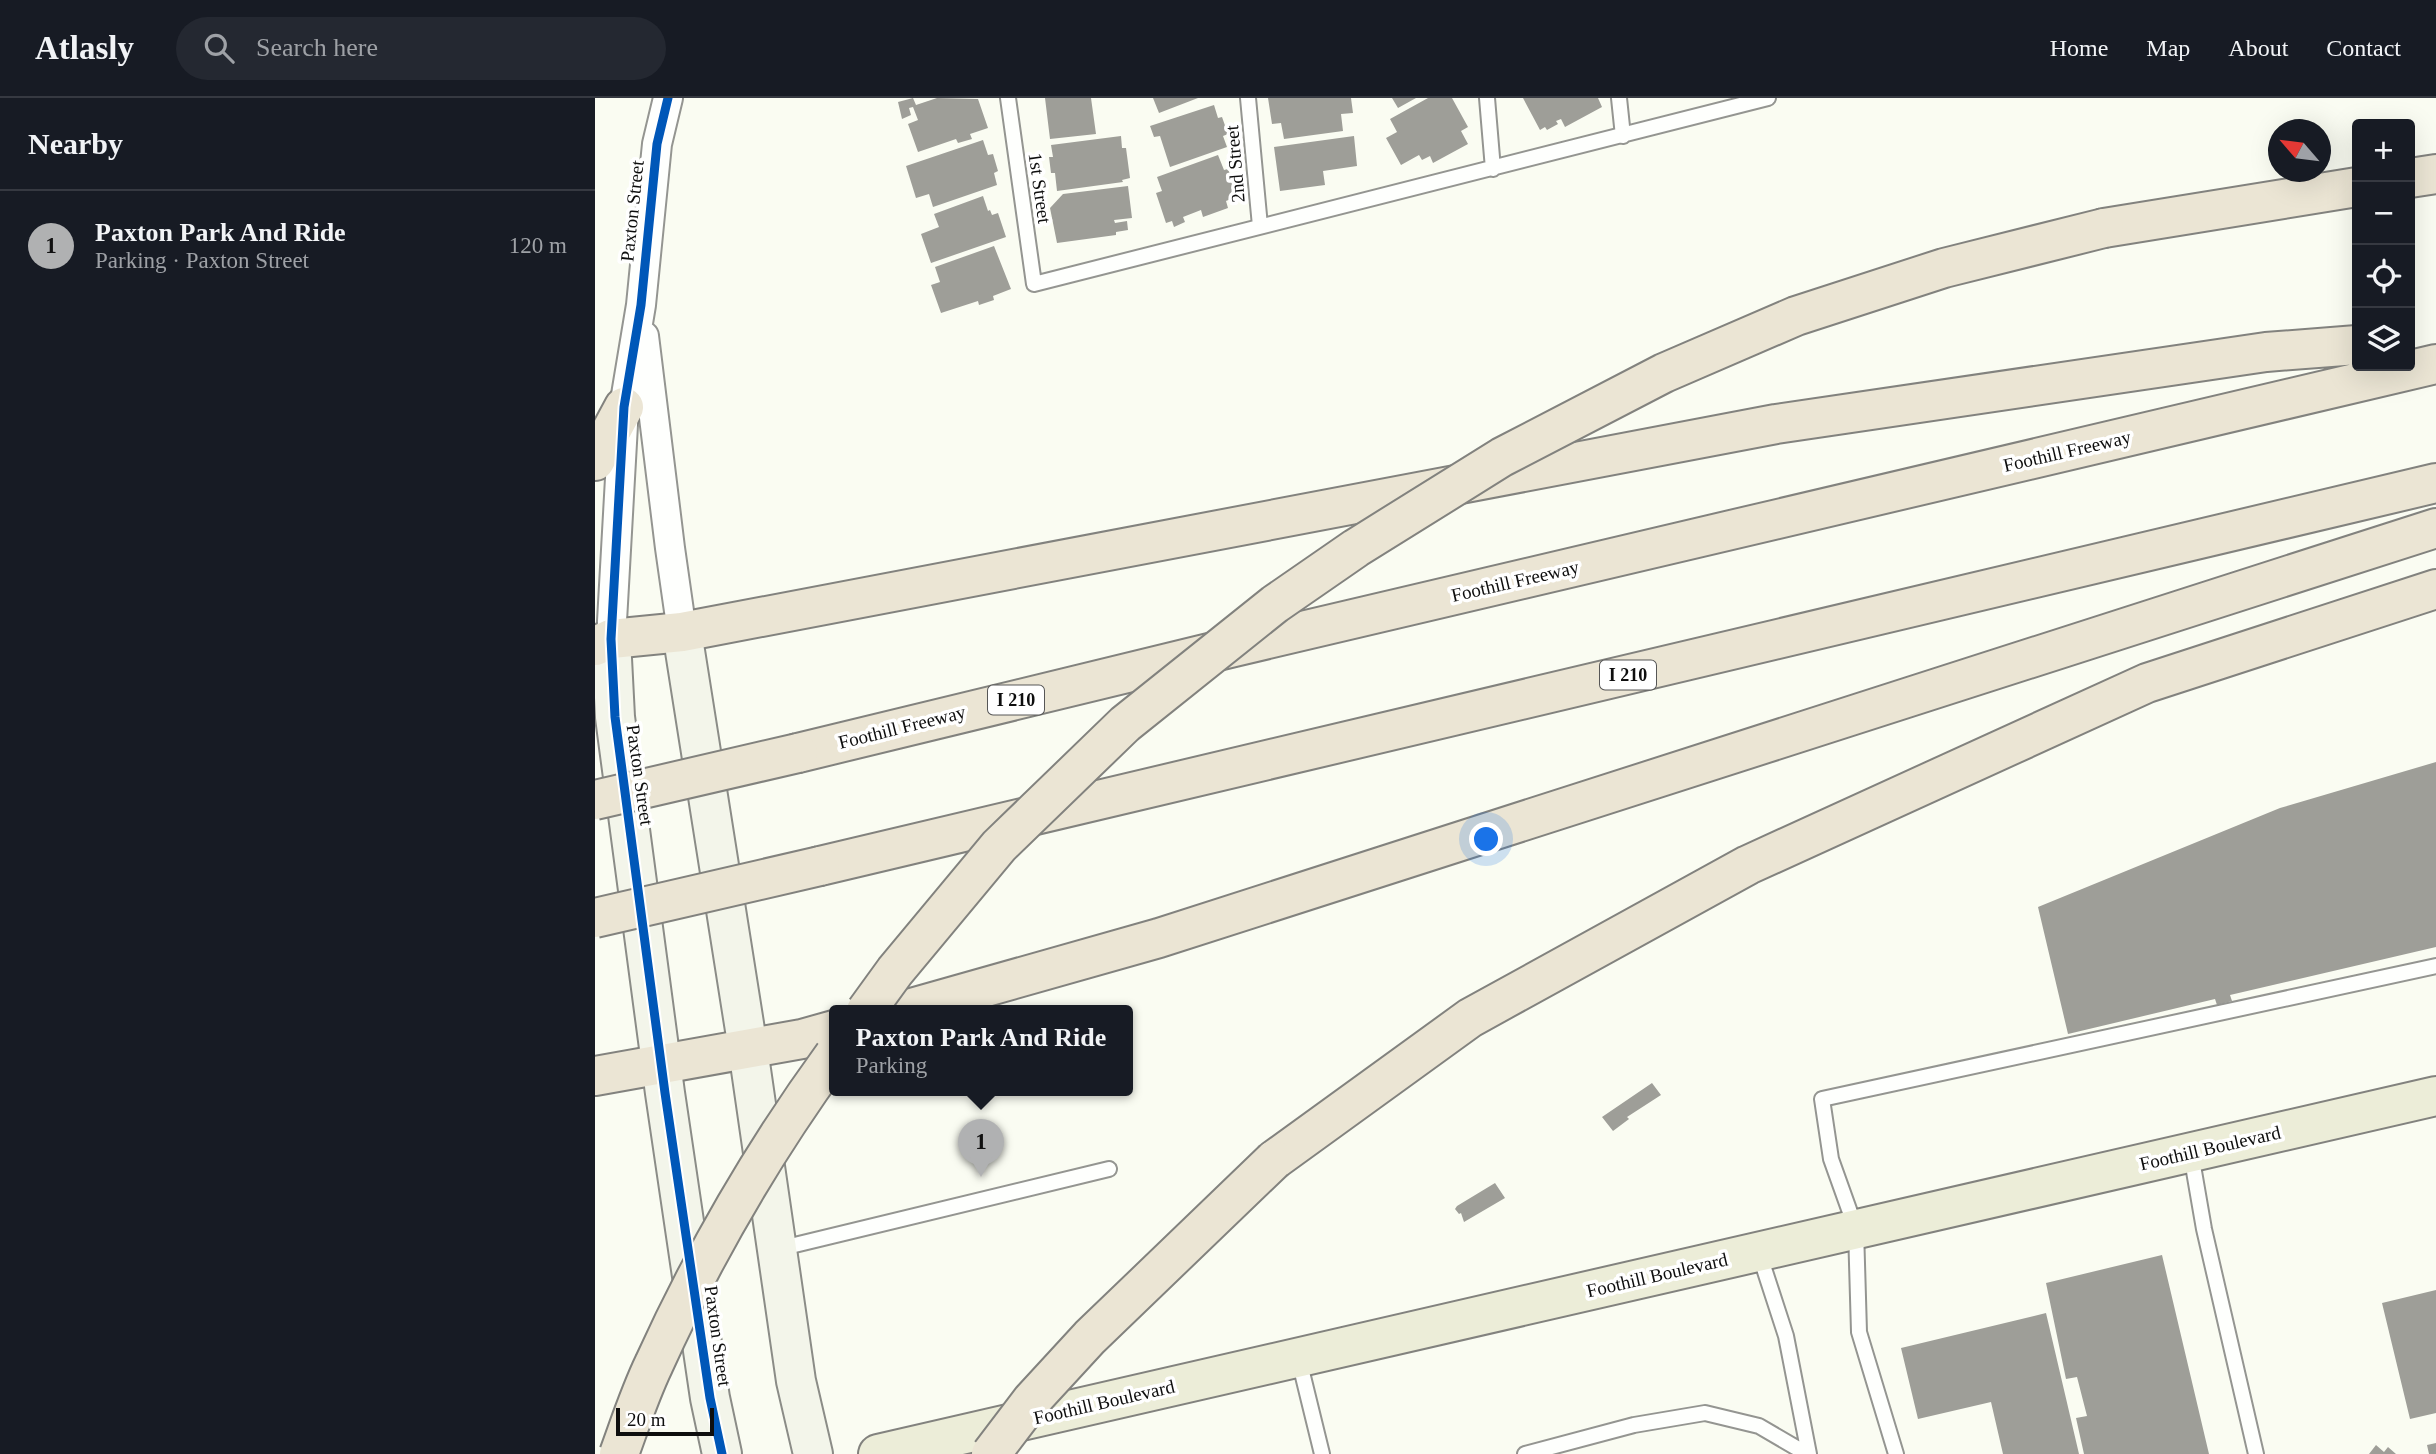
<!DOCTYPE html>
<meta charset="utf-8">
<style>
body{margin:0;font-family:"Times New Roman",serif;background:#242831;color:#f1f3f6}
.controls{position:absolute;right:21px;top:21px;display:grid;overflow:hidden;border-radius:7px;box-shadow:0 7px 28px #0002}
.controls button{width:63px;height:63px;display:grid;place-items:center;padding:0;border:0;border-bottom:2px solid #363941;background:#171b24;color:#f1f3f6;font:35px sans-serif}
.compass{position:absolute;left:1673px;top:21px;width:63px;height:63px;border-radius:50%;background:#171b24;box-shadow:0 7px 28px #0002;rotate:298deg}
.scale{position:absolute;left:21px;bottom:18px;width:98px;box-sizing:border-box;padding-left:7px;border:4px solid #0e0e0e;border-top:0;font-size:19px;line-height:24px;white-space:nowrap;color:#0e0e0e;-webkit-text-stroke:5px #fff;paint-order:stroke}
.you{position:absolute;left:892px;top:742px;width:24px;height:24px;margin:-18px;border:5px solid #fff;border-radius:50%;background:#1a73e8;box-shadow:0 0 0 10px #1a73e833}
.badge{display:grid;place-items:center;width:46px;height:46px;border-radius:50%;background:#b0b1b2;color:#111;font-size:23px;font-weight:700}
.pin{position:absolute;translate:-50% -58px;filter:drop-shadow(0 2px 4px #0008)}
.pin::after{content:'';position:absolute;top:37px;width:24px;height:21px;background:inherit;clip-path:polygon(0 0,100% 0,50% 100%)}
.popup{position:absolute;left:234px;top:907px;width:304px;height:91px;box-sizing:border-box;display:grid;place-content:center;border-radius:7px;background:#171b24;filter:drop-shadow(0 2px 5px #0005);font-size:23px;white-space:nowrap;color:#9ea1a6}
.popup b{font-size:26px;color:#f1f3f6}
.popup::after{content:'';position:absolute;left:50%;top:100%;margin-left:-14px;border:14px solid transparent;border-top-color:#171b24}
.list{margin:0;padding:0;list-style:none}
h2{display:flex;justify-content:space-between;align-items:center;height:91px;margin:0;padding:0 28px;font-size:30px}
h2 small{font-size:23px;font-weight:400;color:#9ea1a6}
.list li{display:grid;grid-template-columns:46px 1fr auto;gap:21px;align-items:center;box-sizing:border-box;height:112px;padding:0 28px;border-top:2px solid #363941}
.list b{display:block;font-size:26px;white-space:nowrap}
.list p{margin:0;font-size:23px;white-space:nowrap;color:#9ea1a6}
.list em{font-size:23px;font-style:normal;color:#9ea1a6}
.icon{flex:none;width:38px;height:38px;fill:none;stroke:currentColor;stroke-width:2;stroke-linecap:round;stroke-linejoin:round}
.map{position:relative;flex:none;width:1841px;height:1356px;overflow:hidden}
header{display:flex;align-items:center;gap:42px;box-sizing:border-box;height:98px;padding:0 35px;background:#171b24;border-bottom:2px solid #363941}
header strong{font-size:33px}
nav{display:flex;gap:38px;margin-inline-start:auto;font-size:24px}
.search{width:490px;height:63px;background:#242831;display:flex;align-items:center;gap:18px;box-sizing:border-box;padding:0 24px;border-radius:38px;color:#9ea1a6;font-size:26px}
main{display:flex}
aside{flex:1;background:#171b24}
.map>svg:first-child{display:block}
.building{fill:#9e9e98}
.lines{fill:none;stroke-linecap:round;stroke-linejoin:round}
.lane-casing{stroke:#949591;stroke-width:18}
.street-casing{stroke:#949591;stroke-width:32}
.secondary-casing{stroke:#8b8c87;stroke-width:42}
.primary-casing{stroke:#82827e;stroke-width:42}
.highway-casing{stroke:#82827e;stroke-width:42}
.lane{stroke:#fefffd;stroke-width:14}
.street{stroke:#fefffd;stroke-width:28}
.secondary{stroke:#f3f5ea;stroke-width:38}
.primary{stroke:#ecedd8;stroke-width:38}
.highway{stroke:#ebe5d4;stroke-width:38}
.highway-bridge-casing{stroke:#82827e;stroke-width:42;stroke-linecap:butt}
.highway-bridge{stroke:#ebe5d4;stroke-width:38}
.cycleway-casing{stroke:#fff;stroke-width:13}
.cycleway{stroke:#0057b8;stroke-width:9}
.labels{text-anchor:middle;dominant-baseline:central;stroke-width:7;stroke-linejoin:round;paint-order:stroke}
.shield{fill:#fff;stroke:#565656;stroke-width:2}
.shield-label{font-size:18px;font-weight:bold;fill:#0e0e0e}
.street-label{font-size:19px;fill:#0e0e0e;stroke:#fff}
</style>
<header>
<strong>Atlasly</strong>
<div class="search"><svg class="icon" aria-label="search" viewBox="0 0 24 24"><circle cx="10" cy="10" r="6"/><path d="M15 15l6 6"/></svg>Search here</div>
<nav><a>Home</a><a>Map</a><a>About</a><a>Contact</a></nav>
</header>
<main>
<aside>
<h2>Nearby<small></small></h2>
<ul class="list">
<li><span class="badge">1</span><div><b>Paxton Park And Ride</b><p>Parking · Paxton Street</p></div><em>120 m</em></li>
</ul>
</aside>
<div class="map">
<svg width="1841" height="1356" viewBox="0 0 1841 1356">
<rect width="100%" height="100%" fill="#fafcf2"/>
<path class="building" d="M 318,0 L 321,7 L 342,0 L 383,1 L 393,30 L 375,36 L 377,41 L 363,45 L 361,41 L 323,54 L 313,26 L 323,22 L 318,9 L 314,10 L 316,17 L 307,21 L 303,4 Z
M 450,0 L 496,0 L 501,36 L 455,41 Z
M 558,0 L 603,0 L 564,15 Z
M 673,0 L 756,0 L 758,15 L 746,16 L 748,33 L 689,41 L 686,25 L 677,26 Z
M 797,0 L 821,0 L 803,10 Z
M 833,0 L 857,0 L 873,29 L 866,33 L 873,46 L 838,65 L 835,58 L 827,62 L 824,57 L 806,67 L 791,40 L 802,34 L 795,21 Z
M 928,0 L 1003,0 L 1007,9 L 970,29 L 966,21 L 961,23 L 963,26 L 952,32 L 950,29 L 945,32 Z
M 619,7 L 623,20 L 627,19 L 633,36 L 628,38 L 632,49 L 575,69 L 565,38 L 559,39 L 555,28 Z
M 526,38 L 527,50 L 531,50 L 535,80 L 527,82 L 528,84 L 462,93 L 460,75 L 456,75 L 454,59 L 458,59 L 456,47 Z
M 759,38 L 762,68 L 728,73 L 730,87 L 685,93 L 679,49 Z
M 388,42 L 393,57 L 398,56 L 403,73 L 399,75 L 402,87 L 338,109 L 334,96 L 321,100 L 311,68 Z
M 623,57 L 629,72 L 633,71 L 643,98 L 631,103 L 633,110 L 608,119 L 606,112 L 588,119 L 590,124 L 579,129 L 577,123 L 571,125 L 561,95 L 567,93 L 562,79 Z
M 533,88 L 537,120 L 519,122 L 520,125 L 532,123 L 533,132 L 521,134 L 521,137 L 462,145 L 455,110 L 468,96 Z
M 388,98 L 393,113 L 395,112 L 397,117 L 403,115 L 411,139 L 336,165 L 326,136 L 344,129 L 339,116 Z
M 399,148 L 416,191 L 398,198 L 399,202 L 384,207 L 383,203 L 346,215 L 336,187 L 345,184 L 340,169 Z
M 1841,664 L 1841,849 L 1635,897 L 1637,903 L 1622,907 L 1620,901 L 1473,936 L 1443,809 L 1685,710 Z
M 1057,985 L 1066,997 L 1032,1019 L 1034,1021 L 1018,1033 L 1007,1019 Z
M 900,1085 L 910,1100 L 869,1124 L 866,1115 L 864,1116 L 860,1111 L 862,1108 Z
M 1567,1157 L 1614,1356 L 1489,1356 L 1481,1320 L 1492,1318 L 1482,1279 L 1471,1281 L 1451,1185 Z
M 1841,1192 L 1841,1315 L 1815,1321 L 1787,1205 Z
M 1451,1215 L 1484,1356 L 1408,1356 L 1396,1304 L 1323,1321 L 1306,1250 Z
M 1841,1345 L 1841,1356 L 1834,1356 L 1832,1347 Z
M 1781,1347 L 1789,1354 L 1793,1349 L 1801,1356 L 1774,1356 Z"/>
<g class="lines">
<defs>
<path id="lane" d="M 413,0 L 439,186 L 1173,0
M 653,0 L 665,128
M 892,0 L 898,71
M 1024,0 L 1028,38
M 1596,1056 L 1609,1131 L 1661,1356
M 183,1151 L 514,1071
M 1164,1155 L 1191,1238 L 1214,1356
M 704,1262 L 727,1356
M 930,1356 L 1039,1327 L 1110,1315 L 1164,1328 L 1212,1356
M 1301,1356 L 1264,1234 L 1261,1131 L 1236,1061 L 1227,1001 L 1841,868"/>
<path id="street" d="M 49,238 L 75,450 L 87,534
M 16,541 L 29,309 L 46,207 L 62,46 L 73,0"/>
<path id="secondary" d="M 87,534 L 153,951 L 201,1283 L 218,1356
M 16,541 L 20,619 L 70,995 L 115,1300 L 127,1356"/>
<path id="primary" d="M 283,1356 L 1841,998"/>
<path id="highway" d="M 1815,80 L 1841,76
M 1509,130 L 1762,89
M 0,363 L 29,309
M 0,548 L 16,541 L 87,534 L 1181,326 L 1671,254 L 1762,247
M 203,655 L 639,549 L 1841,266
M 225,768 L 1841,385
M 306,913 L 564,840 L 1841,430
M 0,978 L 207,941 L 239,932
M 679,1062 L 875,920 L 1153,767 L 1552,585 L 1841,491"/>
</defs>
<use href="#lane" class="lane-casing"/>
<use href="#street" class="street-casing"/>
<use href="#secondary" class="secondary-casing"/>
<use href="#primary" class="primary-casing"/>
<use href="#highway" class="highway-casing"/>
<use href="#lane" class="lane"/>
<use href="#street" class="street"/>
<use href="#secondary" class="secondary"/>
<use href="#primary" class="primary"/>
<use href="#highway" class="highway"/>
<defs>
<path id="highway-bridge" d="M 0,702 L 203,655
M 0,820 L 225,768
M 271,913 L 300,873 L 404,748 L 530,626 L 680,506 L 761,450 L 907,359 L 1069,275 L 1201,218 L 1349,170 L 1509,130
M 24,1356 C 35,1326 45,1295 59,1266 C 108,1158 169,1053 239,957
M 396,1356 L 437,1302 L 495,1239 L 679,1062"/>
</defs>
<use href="#highway-bridge" class="highway-bridge-casing"/>
<use href="#highway-bridge" class="highway-bridge"/>
<defs>
<path id="cycleway" d="M 73,0 L 62,46 L 46,207 L 29,309 L 16,541 L 20,619 L 70,995 L 115,1300 L 127,1356"/>
</defs>
<use href="#cycleway" class="cycleway-casing"/>
<use href="#cycleway" class="cycleway"/>
</g>
<g class="labels">
<g class="shield">
<rect x="1005" y="562.5" width="56" height="29" rx="5"/>
<rect x="393" y="587.5" width="56" height="29" rx="5"/>
</g>
<g class="shield-label">
<text x="1033" y="577">I 210</text>
<text x="421" y="602">I 210</text>
</g>
<g class="street-label">
<text transform="translate(640 66) rotate(-95)">2nd Street</text>
<text transform="translate(445 90) rotate(82)">1st Street</text>
<text transform="translate(37 113) rotate(-84)">Paxton Street</text>
<text transform="translate(1472 353) rotate(-13)">Foothill Freeway</text>
<text transform="translate(920 483) rotate(-13)">Foothill Freeway</text>
<text transform="translate(307 629) rotate(-14)">Foothill Freeway</text>
<text transform="translate(45 677) rotate(82)">Paxton Street</text>
<text transform="translate(1615 1050) rotate(-13)">Foothill Boulevard</text>
<text transform="translate(1062 1177) rotate(-13)">Foothill Boulevard</text>
<text transform="translate(123 1238) rotate(82)">Paxton Street</text>
<text transform="translate(509 1304) rotate(-13)">Foothill Boulevard</text>
</g>
</g>
</svg>
<div class="controls">
<button>+</button>
<button>−</button>
<button><svg class="icon" aria-label="locate" viewBox="0 0 24 24"><circle cx="12" cy="12" r="6"/><path d="M12 2v4M12 18v4M2 12h4M18 12h4"/></svg></button>
<button><svg class="icon" aria-label="layers" viewBox="0 0 24 24"><path d="M12 4l9 5-9 5-9-5zM3 14l9 5 9-5"/></svg></button>
</div>
<svg class="compass" viewBox="-18 -18 36 36"><path d="M0-13l5 13h-10z" fill="#e53935"/><path d="M0 13l5-13h-10z" fill="#9ea1a6"/></svg>
<div class="scale">20 m</div>
<div class="you"></div>
<div class="pin badge" style="left:386px;top:1079px">1</div>
<div class="popup"><b>Paxton Park And Ride</b>Parking</div>
</div>
</main>
